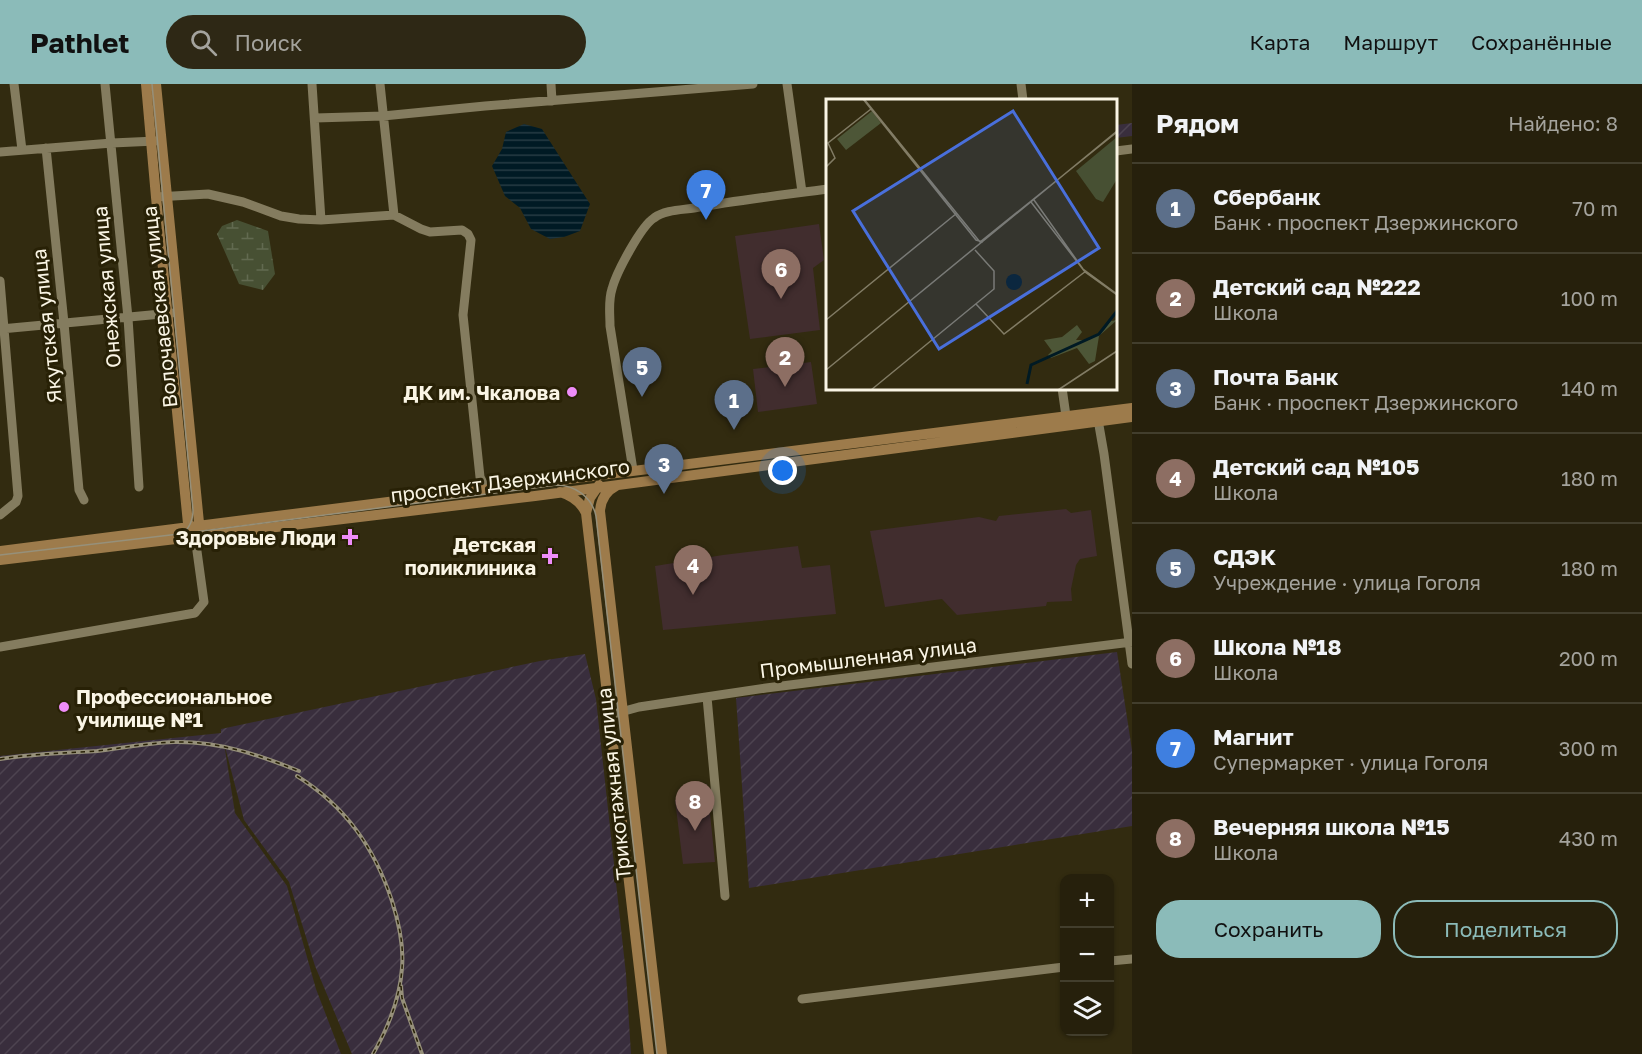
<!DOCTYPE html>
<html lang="ru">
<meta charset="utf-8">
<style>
body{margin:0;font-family:"Golos Text",sans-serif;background:#2e2815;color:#f1f3f6}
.controls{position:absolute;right:18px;bottom:18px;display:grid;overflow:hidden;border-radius:12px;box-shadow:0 2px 4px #0004}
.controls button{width:54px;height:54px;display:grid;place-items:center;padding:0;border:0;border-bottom:2px solid #423e2d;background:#26200c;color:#f1f3f6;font:30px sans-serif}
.you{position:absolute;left:783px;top:387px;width:21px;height:21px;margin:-15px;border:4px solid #fff;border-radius:50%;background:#1a73e8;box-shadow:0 0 0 9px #1a73e833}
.badge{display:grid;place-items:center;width:39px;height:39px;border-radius:50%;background:#8bbbb9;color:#fff;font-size:20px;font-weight:700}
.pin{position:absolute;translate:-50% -50px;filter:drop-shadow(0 2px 3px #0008)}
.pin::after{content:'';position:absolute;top:32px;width:21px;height:18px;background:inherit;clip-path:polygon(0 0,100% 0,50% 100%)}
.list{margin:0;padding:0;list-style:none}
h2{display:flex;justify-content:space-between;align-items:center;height:78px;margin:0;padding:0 24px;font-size:26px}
h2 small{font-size:20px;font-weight:400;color:#a4a39d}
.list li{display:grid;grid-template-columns:39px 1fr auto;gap:18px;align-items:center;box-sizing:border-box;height:90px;padding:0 24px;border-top:2px solid #423e2d}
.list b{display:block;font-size:22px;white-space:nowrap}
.list p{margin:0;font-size:20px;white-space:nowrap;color:#a4a39d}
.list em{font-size:20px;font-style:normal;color:#a4a39d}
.actions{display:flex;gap:12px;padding:18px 24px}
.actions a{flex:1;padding:14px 0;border:2px solid #8bbbb9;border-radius:24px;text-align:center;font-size:21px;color:#8bbbb9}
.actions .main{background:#8bbbb9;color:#111}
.icon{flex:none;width:33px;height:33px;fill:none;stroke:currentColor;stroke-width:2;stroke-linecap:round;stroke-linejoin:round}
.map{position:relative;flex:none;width:1132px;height:970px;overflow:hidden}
header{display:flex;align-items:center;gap:36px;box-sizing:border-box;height:84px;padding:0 30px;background:#8bbbb9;color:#111}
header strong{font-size:28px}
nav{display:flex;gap:33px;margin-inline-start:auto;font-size:21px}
.search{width:420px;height:54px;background:#2e2815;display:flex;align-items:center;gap:15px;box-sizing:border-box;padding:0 21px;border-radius:33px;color:#a4a39d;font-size:22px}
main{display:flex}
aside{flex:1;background:#26200c}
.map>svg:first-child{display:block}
.industrial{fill:url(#industrial-furrows)}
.education{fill:#412d2e}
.wetland{fill:url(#wetland-marsh)}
.water{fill:url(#water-rules)}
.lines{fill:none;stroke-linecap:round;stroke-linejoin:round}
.minor{stroke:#847c5f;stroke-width:9}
.major{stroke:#9d7b4b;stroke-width:10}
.tram{stroke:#96907a;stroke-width:1.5}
.rail-casing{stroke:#96907a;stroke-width:4}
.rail{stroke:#282106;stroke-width:1.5;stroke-dasharray:4.5;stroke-linecap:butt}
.poi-dot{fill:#ee8cf8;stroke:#282106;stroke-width:2}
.labels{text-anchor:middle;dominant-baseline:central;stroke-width:6;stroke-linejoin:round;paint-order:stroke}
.street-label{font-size:20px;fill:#faf5e5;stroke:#282106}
.poi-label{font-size:20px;font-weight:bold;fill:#faf5e5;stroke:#282106;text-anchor:end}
.inset-river{fill:none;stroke:#001a24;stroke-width:3}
.inset-road{fill:none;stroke:#827c65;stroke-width:1.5}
.view{fill:#496fdb;fill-opacity:0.15;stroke:#496fdb;stroke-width:3}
.inset-edge{fill:none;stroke:#faf5e5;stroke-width:3}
</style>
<header>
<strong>Pathlet</strong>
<div class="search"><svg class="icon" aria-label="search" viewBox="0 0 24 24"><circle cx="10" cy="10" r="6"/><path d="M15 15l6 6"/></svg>Поиск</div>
<nav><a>Карта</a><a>Маршрут</a><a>Сохранённые</a></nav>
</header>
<main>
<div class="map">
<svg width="1132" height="970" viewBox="0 0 1132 970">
<defs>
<pattern id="industrial-furrows" width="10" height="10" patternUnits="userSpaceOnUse" patternTransform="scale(1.5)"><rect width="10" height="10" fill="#392e3d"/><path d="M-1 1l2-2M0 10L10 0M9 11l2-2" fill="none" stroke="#4d4350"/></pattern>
<pattern id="wetland-marsh" width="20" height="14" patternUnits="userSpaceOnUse" patternTransform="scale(1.5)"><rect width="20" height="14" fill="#475033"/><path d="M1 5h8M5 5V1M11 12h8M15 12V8" fill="none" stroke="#626a50"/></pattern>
<pattern id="water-rules" width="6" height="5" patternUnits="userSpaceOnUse" patternTransform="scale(1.5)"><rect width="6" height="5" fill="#001a24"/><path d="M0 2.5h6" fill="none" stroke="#263c44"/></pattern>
</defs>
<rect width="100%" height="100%" fill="#322b10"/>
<path class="industrial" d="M 1132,39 L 1132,52 L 1116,54 L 1116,41 Z
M 1117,568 L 1132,666 L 1132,742 L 749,804 L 736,614 Z
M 585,570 L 596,615 L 626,890 L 631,970 L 352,970 L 315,882 L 289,798 L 244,736 L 224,659 L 235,729 L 287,802 L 316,905 L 341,970 L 0,970 L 0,672 L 221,649 L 221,645 L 540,577 Z"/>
<path class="education" d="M 819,140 L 824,176 L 813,184 L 820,246 L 750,255 L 735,152 Z
M 811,278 L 817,320 L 758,328 L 753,285 Z
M 1066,425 L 1071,429 L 1091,426 L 1097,472 L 1080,475 L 1076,481 L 1071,505 L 1072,517 L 1047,518 L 1046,522 L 957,531 L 942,515 L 885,523 L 870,447 L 979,433 L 996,437 L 999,432 Z
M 798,462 L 802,484 L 830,481 L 836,530 L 663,546 L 655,482 L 723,471 Z
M 707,700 L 715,778 L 683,780 L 675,716 L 683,715 L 683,702 Z"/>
<path class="wetland" d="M 237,136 L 268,147 L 275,190 L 263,206 L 239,200 L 217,150 L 222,142 Z"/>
<path class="water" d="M 524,40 L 542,45 L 590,120 L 580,147 L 564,153 L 550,155 L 531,145 L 520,124 L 505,112 L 492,82 L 502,65 L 506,48 Z"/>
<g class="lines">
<path class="minor" d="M 14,0 L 22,66
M 105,0 L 128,234 L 139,403
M 312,0 L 321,136
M 380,0 L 394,131
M 551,0 L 552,17
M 787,0 L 802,108
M 1021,0 L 1023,16
M 315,34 L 383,32 L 485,22 L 753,0
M 46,64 L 64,239 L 79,406 L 84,416
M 1116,67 L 1132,65
M 0,68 L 112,59 L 156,57
M 156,113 L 208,110 L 243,118 L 281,132 L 299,135 L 321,136 L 394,131 L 421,145 L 430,148 L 462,146 L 468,150 L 471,156 L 463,231 L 480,393 L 486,405
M 0,197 L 18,412 L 16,418 L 0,431
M 1,245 L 172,229
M 1062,304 L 1067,339
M 1097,330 L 1104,370 L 1132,580
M 633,386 L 610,242 C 610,229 608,217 612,205 C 616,189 641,142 654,134 C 665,126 681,126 694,124 C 739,116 783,111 828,105
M 0,563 L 195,529 L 204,518 L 196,460 L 200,452
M 707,613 L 725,812
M 610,631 L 639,623 L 766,604 L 1132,558
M 1110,877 L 1132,875
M 802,915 L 1064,883"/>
<path class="major" d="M 146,0 L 156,113 L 189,450
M 156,0 L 200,449
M 599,401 L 590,414 L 586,429 L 649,970
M 616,402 C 606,407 601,415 600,427 L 662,970
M 560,408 C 573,412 581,418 586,429
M 0,467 L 1132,324
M 0,476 L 535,412 L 1132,333"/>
<path class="tram" d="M 152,0 L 193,426 C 193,436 189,447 179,451
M 0,471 L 179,450 L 556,401 C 575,401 592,413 596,432 L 657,970"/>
<defs>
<path id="rail" d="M 0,675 C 32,670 64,669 97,667 C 122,664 148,659 174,658 C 219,657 259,671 299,687
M 297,692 C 346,723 374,763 392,817 C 399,839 404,861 402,884 C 400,914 388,944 373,970
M 401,902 L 402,914 L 422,970"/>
</defs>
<use href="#rail" class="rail-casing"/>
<use href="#rail" class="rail"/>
</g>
<g class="poi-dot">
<circle cx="572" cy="308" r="6"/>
<path d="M347 444h6v6h6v6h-6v6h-6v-6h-6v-6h6z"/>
<path d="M547 463h6v6h6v6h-6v6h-6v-6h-6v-6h6z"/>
<circle cx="64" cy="623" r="6"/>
</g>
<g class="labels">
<g class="street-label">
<text transform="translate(106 203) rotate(-95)">Онежская улица</text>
<text transform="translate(159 223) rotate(-96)">Волочаевская улица</text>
<text transform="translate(46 242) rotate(-96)">Якутская улица</text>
<text transform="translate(510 396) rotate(-7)">проспект Дзержинского</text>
<text transform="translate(868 573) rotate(-7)">Промышленная улица</text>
<text transform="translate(613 700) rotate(-96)">Трикотажная улица</text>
</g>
<g class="poi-label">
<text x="560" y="308">ДК им. Чкалова</text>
<text x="336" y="453">Здоровые Люди</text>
<text x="536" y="460">Детская<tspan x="536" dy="23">поликлиника</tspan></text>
<text x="76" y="612" text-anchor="start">Профессиональное<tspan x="76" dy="23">училище №1</tspan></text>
</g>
</g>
<g transform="translate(826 15)">
<rect width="291" height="291" fill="#322b10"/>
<path d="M 291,38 L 291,80 L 277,103 L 270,100 L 250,72 Z" fill="#475033"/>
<path d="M 46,12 L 55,24 L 20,51 L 11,40 ZM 291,213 L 285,222 L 291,221 L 273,237 L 269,262 L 263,265 L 251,249 L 225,259 L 222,256 L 226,252 L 218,241 L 236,238 L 251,226 L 256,233 L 250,241 L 263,241 L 278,231 Z" fill="#4d5637"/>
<path d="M180 183a8 8 0 1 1 16 0a8 8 0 1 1-16 0Z" fill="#001a24"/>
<path class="inset-river" d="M 201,285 L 205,266 L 273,235 L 291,212"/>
<path class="inset-road" d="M 37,0 L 150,141 L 157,143M 38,0 L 154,143 L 291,33M 0,68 L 9,59 L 2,44 L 45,10M 208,101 L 257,170 L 291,195M 205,103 L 259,173 L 291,196M 150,205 L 178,235 L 260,172M 0,221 L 131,114M 0,271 L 291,32M 45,291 L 168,190 L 168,172 L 149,151M 232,291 L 291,252"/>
<path class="view" d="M 187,12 L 273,149 L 113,250 L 27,112 Z"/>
<rect width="291" height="291" class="inset-edge"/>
</g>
</svg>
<div class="controls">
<button>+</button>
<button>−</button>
<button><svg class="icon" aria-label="layers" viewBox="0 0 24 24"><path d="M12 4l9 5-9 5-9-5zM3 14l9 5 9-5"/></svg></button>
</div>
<div class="you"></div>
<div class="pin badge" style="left:734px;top:346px;background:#5c6f8a">1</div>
<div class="pin badge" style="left:785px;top:303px;background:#8d6e63">2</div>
<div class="pin badge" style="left:664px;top:410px;background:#5c6f8a">3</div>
<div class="pin badge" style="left:693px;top:511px;background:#8d6e63">4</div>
<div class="pin badge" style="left:642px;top:313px;background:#5c6f8a">5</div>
<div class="pin badge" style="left:781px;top:215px;background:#8d6e63">6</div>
<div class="pin badge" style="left:706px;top:136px;background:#3f7fe0">7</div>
<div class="pin badge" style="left:695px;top:747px;background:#8d6e63">8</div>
</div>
<aside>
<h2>Рядом<small>Найдено: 8</small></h2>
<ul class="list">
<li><span class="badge" style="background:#5c6f8a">1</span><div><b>Сбербанк</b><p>Банк · проспект Дзержинского</p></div><em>70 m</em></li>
<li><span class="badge" style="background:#8d6e63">2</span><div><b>Детский сад №222</b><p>Школа</p></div><em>100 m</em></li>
<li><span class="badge" style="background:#5c6f8a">3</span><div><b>Почта Банк</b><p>Банк · проспект Дзержинского</p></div><em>140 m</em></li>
<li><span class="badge" style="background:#8d6e63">4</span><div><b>Детский сад №105</b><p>Школа</p></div><em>180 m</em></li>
<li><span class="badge" style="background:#5c6f8a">5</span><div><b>СДЭК</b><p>Учреждение · улица Гоголя</p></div><em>180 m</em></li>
<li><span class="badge" style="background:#8d6e63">6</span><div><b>Школа №18</b><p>Школа</p></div><em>200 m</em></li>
<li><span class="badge" style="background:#3f7fe0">7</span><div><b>Магнит</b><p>Супермаркет · улица Гоголя</p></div><em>300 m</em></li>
<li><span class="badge" style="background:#8d6e63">8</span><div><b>Вечерняя школа №15</b><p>Школа</p></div><em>430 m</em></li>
</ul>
<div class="actions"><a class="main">Сохранить</a><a>Поделиться</a></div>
</aside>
</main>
